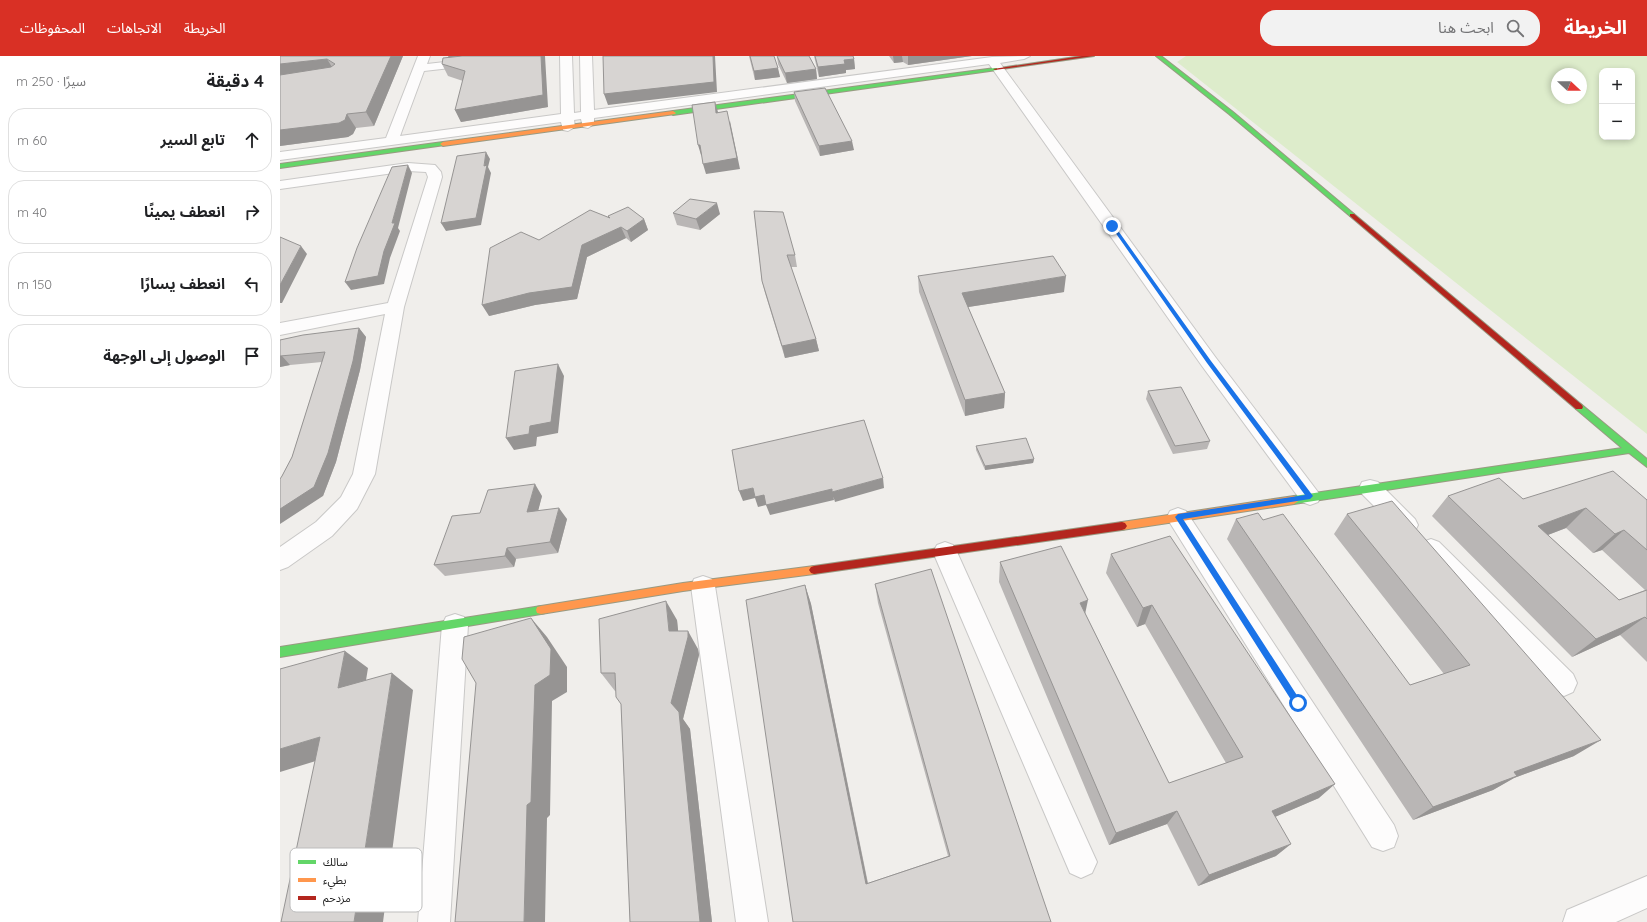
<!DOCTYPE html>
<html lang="ar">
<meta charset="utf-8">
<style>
body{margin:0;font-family:Quicksand,"Noto Sans Arabic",sans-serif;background:#f2f2f2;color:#202124;direction:rtl}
.controls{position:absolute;right:12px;top:12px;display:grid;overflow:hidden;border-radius:8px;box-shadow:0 2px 6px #0003}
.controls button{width:36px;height:36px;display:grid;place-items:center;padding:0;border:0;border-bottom:1px solid #e0e0e0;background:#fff;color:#202124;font:20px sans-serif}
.compass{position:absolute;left:1271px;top:12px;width:36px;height:36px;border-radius:50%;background:#fff;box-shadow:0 2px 6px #0003;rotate:112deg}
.stop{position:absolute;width:12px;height:12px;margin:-9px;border:3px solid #1a73e8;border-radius:50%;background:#fff}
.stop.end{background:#1a73e8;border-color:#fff;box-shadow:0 1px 4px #0008}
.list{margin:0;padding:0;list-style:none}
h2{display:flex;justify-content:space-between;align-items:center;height:52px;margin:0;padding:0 16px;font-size:17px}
h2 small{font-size:13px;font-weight:400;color:#757577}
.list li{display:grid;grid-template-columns:26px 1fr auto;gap:12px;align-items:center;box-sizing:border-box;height:64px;margin:0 8px 8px;padding:0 8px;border:1px solid #e0e0e0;border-radius:16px}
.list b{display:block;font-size:15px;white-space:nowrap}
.list em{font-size:13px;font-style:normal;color:#757577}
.icon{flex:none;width:22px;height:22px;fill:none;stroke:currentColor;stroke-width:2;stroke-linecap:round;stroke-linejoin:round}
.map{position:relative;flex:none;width:1367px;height:866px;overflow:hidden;direction:ltr}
header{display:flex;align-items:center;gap:24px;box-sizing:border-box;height:56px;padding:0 20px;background:#d93025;color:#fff}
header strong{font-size:19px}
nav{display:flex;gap:22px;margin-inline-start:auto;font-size:14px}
.search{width:280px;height:36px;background:#f2f2f2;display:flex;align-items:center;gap:10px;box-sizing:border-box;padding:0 14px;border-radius:16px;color:#757577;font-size:15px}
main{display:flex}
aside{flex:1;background:#fff}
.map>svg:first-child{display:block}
.grass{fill:#ddeccb;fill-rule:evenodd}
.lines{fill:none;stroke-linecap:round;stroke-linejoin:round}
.street-casing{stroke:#c9c8c7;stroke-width:2}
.fast-casing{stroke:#999a82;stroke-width:2}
.slow-casing{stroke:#999a82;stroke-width:2}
.jam-casing{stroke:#999a82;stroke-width:2}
.street{fill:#fdfcfc;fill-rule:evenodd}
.fast{fill:#63d668;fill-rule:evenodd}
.slow{fill:#ff974d;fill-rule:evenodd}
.jam{fill:#b3261e;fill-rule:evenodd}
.wall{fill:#b9b6b5;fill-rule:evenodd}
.shaded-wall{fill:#969493}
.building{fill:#d7d4d2;stroke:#969493}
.route{fill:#1a73e8}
.key{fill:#fff;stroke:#bdbdbd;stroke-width:1}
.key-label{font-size:11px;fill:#222}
</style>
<header>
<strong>الخريطة</strong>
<div class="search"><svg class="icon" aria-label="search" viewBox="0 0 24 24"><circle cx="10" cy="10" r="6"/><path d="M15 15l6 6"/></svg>ابحث هنا</div>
<nav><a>الخريطة</a><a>الاتجاهات</a><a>المحفوظات</a></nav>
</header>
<main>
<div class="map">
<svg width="1367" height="866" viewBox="0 0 1367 866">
<rect width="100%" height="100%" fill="#f0eeeb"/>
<path class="grass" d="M 906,0 L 1367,0 L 1367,378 L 897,6 ZM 1322,15 L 1352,15 L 1352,81 L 1322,81 ZM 1277,18 L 1301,18 L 1301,42 L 1277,42 Z"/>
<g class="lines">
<defs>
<path id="street" d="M 138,0 L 150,0 L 147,8 L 218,0 L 255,0 L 249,3 L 144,15 L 120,80 L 281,58 L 280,0 L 292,0 L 294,57 L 301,56 L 300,0 L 312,0 L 314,54 L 712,1 L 750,0 L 744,3 L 720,7 L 936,302 L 1041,440 L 1038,446 L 1030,449 L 1022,446 L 922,310 L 709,8 L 314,62 L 314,68 L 308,72 L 303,71 L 301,63 L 294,64 L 295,71 L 288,75 L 283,74 L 281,66 L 0,104 L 0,96 L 106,82 Z
M 128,107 L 155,109 L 161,116 L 162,121 L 124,251 L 95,418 L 77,453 L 52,480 L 8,511 L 0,514 L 0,491 L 36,466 L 61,441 L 73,418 L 105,258 L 0,279 L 0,267 L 108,247 L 148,121 L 146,116 L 128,115 L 0,133 L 0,125 Z
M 1090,424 L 1098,426 L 1135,463 L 1138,469 L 1135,475 L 1127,478 L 1119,475 L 1082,438 L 1079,432 L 1082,426 Z
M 898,452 L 906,455 L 1114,769 L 1118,780 L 1114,791 L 1103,795 L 1092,791 L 890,467 L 887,461 L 890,455 Z
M 1151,483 L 1159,486 L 1293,618 L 1297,627 L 1293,636 L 1284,640 L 1275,636 L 1143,500 L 1139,493 L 1143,486 Z
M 665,486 L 673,489 L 677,496 L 812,795 L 817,806 L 812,817 L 801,822 L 790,817 L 653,496 L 657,489 Z
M 423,520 L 432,523 L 435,530 L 488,866 L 456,866 L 411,530 L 414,523 Z
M 175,558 L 184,561 L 188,569 L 170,866 L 138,866 L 162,569 L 166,561 Z
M 1367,820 L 1367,852 L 1336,866 L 1283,866 L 1287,854 Z"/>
<path id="fast" d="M 876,0 L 881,0 L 953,56 L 1074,158 L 1074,160 L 1070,160 L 949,58 Z
M 715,12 L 717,12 L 717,14 L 393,59 L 390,57 L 393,55 Z
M 163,86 L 165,87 L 165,89 L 0,112 L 0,108 Z
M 1299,348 L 1302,349 L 1367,403 L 1367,411 L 1349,397 L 1014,448 L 1011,446 L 1009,444 L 1011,442 L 1014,440 L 1342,392 L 1296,353 L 1295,351 Z
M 261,550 L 265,551 L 266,554 L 265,557 L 261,558 L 0,601 L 0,591 Z"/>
<path id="slow" d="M 393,55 L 396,57 L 395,58 L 163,90 L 160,88 L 163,86 Z
M 1014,440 L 1017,442 L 1019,444 L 1017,446 L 1014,448 L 842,474 L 839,473 L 837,470 L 839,467 L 842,466 Z
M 534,510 L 537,511 L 539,514 L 537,517 L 534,518 L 403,535 L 261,558 L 257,557 L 256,554 L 257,551 L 261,550 L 403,527 Z"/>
<path id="jam" d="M 802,0 L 814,0 L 715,14 L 713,13 Z
M 1070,158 L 1074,158 L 1302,349 L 1303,351 L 1302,353 L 1296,353 L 1070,160 Z
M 842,466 L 845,467 L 847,470 L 845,473 L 842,474 L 534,518 L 531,517 L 529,514 L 531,511 L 534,510 Z"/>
</defs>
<use href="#street" class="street-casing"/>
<use href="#fast" class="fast-casing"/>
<use href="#slow" class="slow-casing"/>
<use href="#jam" class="jam-casing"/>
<use href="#street" class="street"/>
<use href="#fast" class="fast"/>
<use href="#slow" class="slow"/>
<use href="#jam" class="jam"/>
</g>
<path class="wall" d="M 0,0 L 123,0 L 94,70 L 76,72 L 73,78 L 68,81 L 0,90 Z
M 469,0 L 494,0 L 500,21 L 475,24 Z
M 497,0 L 529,0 L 536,13 L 537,23 L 507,27 L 498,8 Z
M 534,0 L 573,0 L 574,3 L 575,13 L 566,14 L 566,17 L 539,21 Z
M 609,0 L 692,0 L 628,9 L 623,6 L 614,7 Z
M 163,2 L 268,51 L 181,66 L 175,54 L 183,25 L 168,20 L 162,8 Z
M 514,36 L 574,94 L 540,100 L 515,45 Z
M 474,155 L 515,199 L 517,211 L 511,211 L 536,283 L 539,295 L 505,302 L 485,237 L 482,225 Z
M 393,157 L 440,158 L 420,174 L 397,169 Z
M 328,160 L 364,163 L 368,174 L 351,186 L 346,182 L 307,201 L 297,243 L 255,249 L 209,260 L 259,184 L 328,161 Z
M 638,220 L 784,236 L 688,251 L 725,337 L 724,352 L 685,360 L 639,236 Z
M 79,272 L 86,281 L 80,314 L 56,406 L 43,440 L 2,420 L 12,401 L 42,306 L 10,309 L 0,311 L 0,284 Z
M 868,335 L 930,385 L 927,393 L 893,398 L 866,343 Z
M 696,390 L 754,403 L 753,407 L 705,414 L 696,394 Z
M 262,440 L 258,454 L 287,463 L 278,497 L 236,503 L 234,511 L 165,520 L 154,509 L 200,457 Z
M 1168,440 L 1243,443 L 1367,444 L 1367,606 L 1340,579 L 1292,601 L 1152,460 ZM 1286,472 L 1313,497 L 1322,494 L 1365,534 L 1339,544 L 1268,479 Z
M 1067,458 L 1294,700 L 1234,722 L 1213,734 L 1133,764 L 947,483 L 956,463 L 983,464 L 1130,629 L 1164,618 L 1054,478 Z
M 831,498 L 1039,742 L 995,761 L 996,800 L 918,830 L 887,768 L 829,789 L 719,526 L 720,506 L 805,557 L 889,727 L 946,707 L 865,568 L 857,571 L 826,517 Z
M 595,528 L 771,866 L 513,866 L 525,529 L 531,548 L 588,827 L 668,800 L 598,547 Z
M 397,564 L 398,575 L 418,593 L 419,599 L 403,663 L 410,673 L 432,866 L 350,866 L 341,648 L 336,635 L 335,635 L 321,617 Z"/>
<path class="shaded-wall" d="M 111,0 L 123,0 L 94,70 L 86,56 Z
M 168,0 L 205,0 L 170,4 Z
M 261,0 L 265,0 L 268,51 L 181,66 L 175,54 Z
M 433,0 L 435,0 L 437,36 L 328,49 L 324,38 Z
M 613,0 L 622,0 L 623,6 L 614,7 Z
M 628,0 L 692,0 L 628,9 Z
M 47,3 L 55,16 L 0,22 L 0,8 Z
M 574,3 L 575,13 L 566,14 L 566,17 L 539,21 L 538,11 L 564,4 Z
M 498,12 L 500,21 L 475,24 L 474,15 Z
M 536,13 L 537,23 L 507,27 L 505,17 Z
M 435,46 L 438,56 L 438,66 L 436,57 Z
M 67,58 L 76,72 L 73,78 L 68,81 L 0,90 L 0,74 Z
M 450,65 L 460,113 L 426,118 L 423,108 Z
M 572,85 L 574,94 L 540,100 L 539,90 Z
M 418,89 L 420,89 L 423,99 L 421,99 Z
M 206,96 L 210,103 L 208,111 L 211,117 L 201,169 L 166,175 L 161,167 L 204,110 Z
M 128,109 L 132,117 L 118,172 L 120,175 L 110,202 L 104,228 L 71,234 L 65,226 L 112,167 Z
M 437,147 L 440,158 L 420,174 L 416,163 Z
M 364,163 L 368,174 L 351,186 L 347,175 Z
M 341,171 L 346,182 L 307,201 L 297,243 L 255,249 L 209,260 L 202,249 L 302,189 Z
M 21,190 L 27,198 L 2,247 L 0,247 L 0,229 Z
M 786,220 L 784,236 L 682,252 L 682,237 Z
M 79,272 L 86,281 L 80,314 L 56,406 L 43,440 L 0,468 L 0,453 Z
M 536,283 L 539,295 L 505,302 L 502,290 Z
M 0,300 L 2,300 L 10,309 L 0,311 Z
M 278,308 L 284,320 L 278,377 L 257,381 L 256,390 L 234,394 L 226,382 L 250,370 Z
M 725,337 L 724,352 L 685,360 L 685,344 Z
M 754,403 L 753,407 L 705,414 L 705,410 Z
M 603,422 L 604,432 L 555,446 L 552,436 Z
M 255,428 L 262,440 L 255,467 L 247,456 Z
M 473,432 L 484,439 L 552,433 L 554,444 L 490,459 L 486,449 L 478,451 L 475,442 L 463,445 L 459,435 Z
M 279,452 L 287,463 L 278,497 L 270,486 Z
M 1306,452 L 1286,472 L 1239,490 L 1258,470 Z
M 1344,474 L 1322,494 L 1313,497 L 1335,478 Z
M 227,492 L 236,503 L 234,511 L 225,500 Z
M 525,529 L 531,548 L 590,839 L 586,828 Z
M 808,544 L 804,563 L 800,547 Z
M 386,545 L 397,564 L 400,593 L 389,575 Z
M 872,549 L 865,568 L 857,571 L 863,552 Z
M 1365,561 L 1340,579 L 1292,601 L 1316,583 Z
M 251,562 L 267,581 L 287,611 L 287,636 L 272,645 L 270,759 L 267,762 L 265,866 L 244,866 Z
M 408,575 L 418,593 L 419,599 L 403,663 L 410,673 L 432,866 L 420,866 L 391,647 Z
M 65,595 L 88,612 L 82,649 L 58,632 Z
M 112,617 L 133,634 L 103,866 L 74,866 Z
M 40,681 L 65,696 L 0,716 L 0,693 Z
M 1321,684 L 1294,700 L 1234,722 L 1213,734 L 1133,764 L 1153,751 L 1234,716 Z
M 1055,728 L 1039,742 L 978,768 L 992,755 Z
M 897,755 L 887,768 L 829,789 L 836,777 Z
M 1011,788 L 996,800 L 918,830 L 929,819 Z"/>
<path class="building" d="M 0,0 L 111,0 L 86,56 L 67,58 L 65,64 L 59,67 L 0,74 L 0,19 L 51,11 L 55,8 L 47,3 L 0,8 Z
M 182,0 L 261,0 L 263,39 L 175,54 L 185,15 L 162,8 L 163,2 Z
M 323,0 L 433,0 L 434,26 L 324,38 Z
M 470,0 L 494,0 L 498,12 L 474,15 Z
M 497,0 L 529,0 L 536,13 L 505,17 Z
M 535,0 L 573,0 L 574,3 L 564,4 L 565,8 L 538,11 Z
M 545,32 L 572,85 L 539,90 L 514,36 Z
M 435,46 L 436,57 L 447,55 L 457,102 L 423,108 L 420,89 L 418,89 L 412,49 Z
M 206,96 L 204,110 L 207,109 L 196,162 L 161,167 L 177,100 Z
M 128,109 L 112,167 L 115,167 L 104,195 L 98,220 L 65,226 L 77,192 L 112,111 Z
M 410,143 L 437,147 L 416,163 L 393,157 Z
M 348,151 L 364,163 L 347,175 L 341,171 L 302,189 L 292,231 L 249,237 L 202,249 L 210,192 L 241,176 L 259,184 L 310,154 L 330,162 L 328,160 Z
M 474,155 L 503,156 L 515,199 L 507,199 L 536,283 L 502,290 L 482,225 Z
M 0,181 L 21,190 L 0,229 Z
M 773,200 L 786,220 L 682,237 L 725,337 L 685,344 L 638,220 Z
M 79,272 L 73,305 L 48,397 L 34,431 L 0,453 L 0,423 L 2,420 L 12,401 L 45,296 L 0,300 L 0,284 L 23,279 Z
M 278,308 L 271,366 L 250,370 L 249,378 L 226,382 L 235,315 Z
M 901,331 L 930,385 L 895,390 L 868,335 Z
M 584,364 L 603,422 L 552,436 L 552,433 L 486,449 L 484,439 L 475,441 L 473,432 L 459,435 L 452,394 Z
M 746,382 L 754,403 L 705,410 L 696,390 Z
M 1333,415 L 1367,444 L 1367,494 L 1344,474 L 1335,478 L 1306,452 L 1258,470 L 1339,544 L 1367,534 L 1367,563 L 1365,561 L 1316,583 L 1168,440 L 1219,422 L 1243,443 Z
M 255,428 L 247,456 L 279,452 L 270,486 L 227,492 L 225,500 L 154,509 L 172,460 L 200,457 L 208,434 Z
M 1112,445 L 1321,684 L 1234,716 L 1237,720 L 1153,751 L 956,463 L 978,457 L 983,464 L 1003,458 L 1130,629 L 1190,609 L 1067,458 Z
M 890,480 L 1055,728 L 992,755 L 1011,788 L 929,819 L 897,755 L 836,777 L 720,506 L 781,490 L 808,544 L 800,547 L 889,727 L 963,701 L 872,549 L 863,552 L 831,498 Z
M 651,513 L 771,866 L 513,866 L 466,544 L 525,529 L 586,828 L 670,800 L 595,528 Z
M 386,545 L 389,575 L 408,575 L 408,581 L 391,647 L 399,656 L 420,866 L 350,866 L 341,648 L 336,641 L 335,617 L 321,617 L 319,563 Z
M 251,562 L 271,593 L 270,619 L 255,629 L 251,746 L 247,749 L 244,866 L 175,866 L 196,627 L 182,603 L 184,581 Z
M 65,595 L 58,632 L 112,617 L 74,866 L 1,866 L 40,681 L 0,693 L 0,613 Z"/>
<path class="route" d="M 830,169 L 834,169 L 931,305 L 1033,440 L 1030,443 L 903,463 L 1020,644 L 1020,650 L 1018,651 L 1015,650 L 895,461 L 898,458 L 1025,439 L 927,307 Z"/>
<rect x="10" y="792" width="132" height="64" rx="6" class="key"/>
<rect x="18" y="804" width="18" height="4" fill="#63d668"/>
<rect x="18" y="822" width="18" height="4" fill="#ff974d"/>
<rect x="18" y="840" width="18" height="4" fill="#b3261e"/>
<g class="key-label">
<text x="43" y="810">سالك</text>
<text x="43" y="828">بطيء</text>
<text x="43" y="846">مزدحم</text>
</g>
</svg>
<div class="controls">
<button>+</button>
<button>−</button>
</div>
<svg class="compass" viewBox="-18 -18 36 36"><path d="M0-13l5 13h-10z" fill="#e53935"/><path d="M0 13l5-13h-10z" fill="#757577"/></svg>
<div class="stop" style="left:1018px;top:647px"></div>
<div class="stop end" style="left:832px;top:170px"></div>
</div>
<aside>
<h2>4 دقيقة<small>سيرًا · 250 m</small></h2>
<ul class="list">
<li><svg class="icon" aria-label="ahead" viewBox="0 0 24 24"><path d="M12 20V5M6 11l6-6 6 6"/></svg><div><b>تابع السير</b></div><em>60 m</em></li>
<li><svg class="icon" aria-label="right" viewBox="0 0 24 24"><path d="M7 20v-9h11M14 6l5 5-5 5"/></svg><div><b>انعطف يمينًا</b></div><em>40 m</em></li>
<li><svg class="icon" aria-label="left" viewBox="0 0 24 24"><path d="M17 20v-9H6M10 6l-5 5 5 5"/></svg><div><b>انعطف يسارًا</b></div><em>150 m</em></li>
<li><svg class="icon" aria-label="arrive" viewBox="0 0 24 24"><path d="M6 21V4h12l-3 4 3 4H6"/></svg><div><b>الوصول إلى الوجهة</b></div></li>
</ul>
</aside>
</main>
